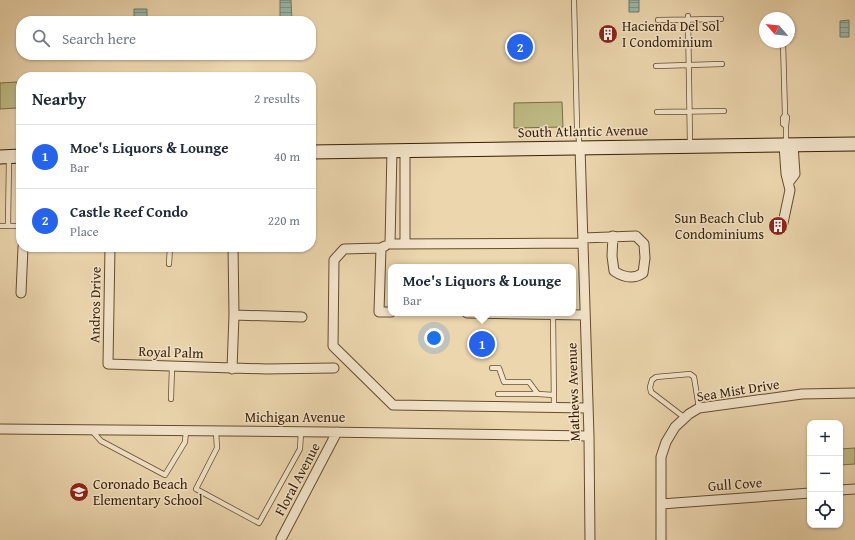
<!DOCTYPE html>
<meta charset="utf-8">
<style>
body{margin:0;font-family:"Gentium Book Plus",serif;background:#f2f2f3;color:#1f2937}
.controls{position:absolute;right:12px;bottom:12px;display:grid;overflow:hidden;border-radius:8px;box-shadow:0 1px 3px #0004}
.controls button{width:36px;height:36px;display:grid;place-items:center;padding:0;border:0;border-bottom:1px solid #e0e1e3;background:#fff;color:#1f2937;font:20px sans-serif}
.compass{position:absolute;left:759px;top:12px;width:36px;height:36px;border-radius:50%;background:#fff;box-shadow:0 1px 3px #0004;rotate:298deg}
.you{position:absolute;left:434px;top:338px;width:14px;height:14px;margin:-10px;border:3px solid #fff;border-radius:50%;background:#1a73e8;box-shadow:0 0 0 6px #1a73e833}
.badge{display:grid;place-items:center;width:26px;height:26px;border-radius:50%;background:#2563eb;color:#fff;font-size:13px;font-weight:700}
.pin{position:absolute;translate:-50% -50%;border:2px solid #fff;box-shadow:0 1px 4px #0006}
.popup{position:absolute;left:388px;top:264px;width:188px;height:52px;box-sizing:border-box;display:grid;place-content:center;border-radius:8px;background:#fff;filter:drop-shadow(0 1px 3px #0005);font-size:13px;white-space:nowrap;color:#747a83}
.popup b{font-size:15px;color:#1f2937}
.popup::after{content:'';position:absolute;left:50%;top:100%;margin-left:-8px;border:8px solid transparent;border-top-color:#fff}
.list{margin:0;padding:0;list-style:none}
h2{display:flex;justify-content:space-between;align-items:center;height:52px;margin:0;padding:0 16px;font-size:17px}
h2 small{font-size:13px;font-weight:400;color:#747a83}
.list li{display:grid;grid-template-columns:26px 1fr auto;gap:12px;align-items:center;box-sizing:border-box;height:64px;padding:0 16px;border-top:1px solid #e0e1e3}
.list b{display:block;font-size:15px;white-space:nowrap}
.list p{margin:0;font-size:13px;white-space:nowrap;color:#747a83}
.list em{font-size:13px;font-style:normal;color:#747a83}
.icon{flex:none;width:22px;height:22px;fill:none;stroke:currentColor;stroke-width:2;stroke-linecap:round;stroke-linejoin:round}
.map{position:relative;flex:none;width:855px;height:540px;overflow:hidden}
.search{position:absolute;background:#fff;box-shadow:0 1px 3px #0004;left:16px;top:16px;width:300px;height:44px;display:flex;align-items:center;gap:10px;box-sizing:border-box;padding:0 14px;border-radius:16px;color:#747a83;font-size:15px}
.panel{position:absolute;background:#fff;box-shadow:0 1px 3px #0004;left:16px;top:72px;width:300px;height:180px;border-radius:16px}
.map>svg:first-child{display:block}
.park{fill:#bfbc85;stroke:#7a6d44}
.water{fill:url(#water-rules);stroke:#717b69}
.lines{fill:none;stroke-linecap:round;stroke-linejoin:round}
.lane-casing{stroke:#644c2e;stroke-width:6}
.street-casing{stroke:#644c2e;stroke-width:11}
.secondary-casing{stroke:#361e04;stroke-width:15}
.lane{stroke:#f3e4ca;stroke-width:4.5}
.street{stroke:#f3e4ca;stroke-width:9}
.secondary{stroke:#f3e4ca;stroke-width:13}
.labels{text-anchor:middle;dominant-baseline:central;stroke-width:3;stroke-linejoin:round;paint-order:stroke}
.poi-label{font-size:14px;fill:#361e04;stroke:#f3e4ca;text-anchor:start}
.street-label{font-size:14px;fill:#361e04;stroke:#f3e4ca}
</style>
<div class="map">
<svg width="855" height="540" viewBox="0 0 855 540">
<defs>
<pattern id="water-rules" width="6" height="5" patternUnits="userSpaceOnUse"><rect width="6" height="5" fill="#99b9ad"/><path d="M0 2.5h6" fill="none" stroke="#7e968b"/></pattern>
</defs>
<rect width="100%" height="100%" fill="#ecd6ae"/>
<filter id="stains"><feTurbulence type="fractalNoise" baseFrequency=".005" numOctaves="4"/><feColorMatrix values="0 0 0 0 .2 0 0 0 0 .09 0 0 0 0 .02 0 0 0 .5 -.17"/></filter>
<radialGradient id="worn" r=".72"><stop offset=".6" stop-color="#630" stop-opacity="0"/><stop offset="1" stop-color="#630" stop-opacity=".3"/></radialGradient>
<path class="park" d="M 17,82 L 17,108 L 0,109 L 0,83 Z
M 562,102 L 563,127 L 514,128 L 514,103 Z
M 855,448 L 855,464 L 840,465 L 840,449 Z"/>
<path class="water" d="M 280,0 L 291,0 L 292,21 L 280,21 Z
M 629,0 L 639,0 L 639,12 L 629,12 Z
M 134,9 L 147,9 L 147,21 L 134,21 Z
M 849,20 L 849,37 L 840,37 L 840,21 Z"/>
<g class="lines">
<defs>
<path id="lane" d="M 574,0 L 577,127 L 580,147
M 688,16 L 690,144
M 658,20 L 721,19
M 783,42 L 785,115 L 787,117 L 786,126 L 786,144
M 656,66 L 722,64
M 657,112 L 724,111
M 785,115 L 783,118 L 783,124 L 786,126
M 0,226 L 21,226
M 8,226 L 9,158
M 169,264 L 170,247
M 553,314 L 554,407
M 492,368 L 499,368 L 504,382 L 529,382 L 538,394 L 554,395
M 498,394 L 538,394
M 171,399 L 172,367
M 685,418 L 651,392 L 650,387 L 652,380 L 656,377 L 690,374 L 694,377 L 699,408
M 92,431 L 101,441 L 165,475 L 185,442 L 186,431
M 216,431 L 217,448 L 196,489 L 259,523 L 300,449 L 301,432"/>
<path id="street" d="M 580,147 L 589,436 L 590,540
M 392,150 L 390,244 L 583,243
M 789,182 L 795,174 L 793,145
M 783,223 L 790,190 L 786,174 L 784,145
M 583,238 L 636,236 L 644,244 L 645,258 L 643,273 C 633,280 623,277 614,271 L 612,256 L 613,236
M 405,244 L 405,150
M 385,246 L 381,248 L 379,312 L 391,312
M 110,247 L 108,364 L 266,369 L 334,368
M 381,248 L 344,249 L 334,260 L 333,346 L 393,405 L 588,408
M 21,293 L 23,247
M 467,313 L 585,315
M 234,315 L 302,317
M 232,369 L 234,315 L 233,247
M 0,429 L 325,432 L 589,436
M 840,490 L 855,489
M 661,504 L 810,493
M 281,539 L 337,432
M 661,540 L 661,457 L 666,442 L 675,427 L 689,414 L 699,408 L 802,394 L 855,393"/>
<path id="secondary" d="M 311,152 L 855,144
M 0,157 L 21,156"/>
</defs>
<use href="#lane" class="lane-casing"/>
<use href="#street" class="street-casing"/>
<use href="#secondary" class="secondary-casing"/>
<use href="#lane" class="lane"/>
<use href="#street" class="street"/>
<use href="#secondary" class="secondary"/>
</g>
<defs>
<symbol id="building-disc" viewBox="-11 -11 22 22"><circle r="9.5" fill="#8f2418" stroke="#f3e4ca"/><path d="M-4-6H4V6H1V3H-1V6H-4ZM-2.5-4.3h1.7v1.8h-1.7ZM.8-4.3h1.7v1.8H.8ZM-2.5-1h1.7V.8h-1.7ZM.8-1h1.7V.8H.8Z" fill="#fff"/></symbol>
<symbol id="school-disc" viewBox="-11 -11 22 22"><circle r="9.5" fill="#8f2418" stroke="#f3e4ca"/><path d="M0-5L7-2L0 1L-7-2ZM-4 1L0 2.5L4 1V4Q0 6-4 4Z" fill="#fff"/></symbol>
</defs>
<g fill-rule="evenodd">
<use href="#building-disc" x="597" y="23" width="22" height="22"/>
<use href="#building-disc" x="767" y="215" width="22" height="22"/>
<use href="#school-disc" x="68" y="481" width="22" height="22"/>
</g>
<g class="labels">
<g class="poi-label">
<text x="622" y="26">Hacienda Del Sol<tspan x="622" dy="16">I Condominium</tspan></text>
<text x="764" y="218" text-anchor="end">Sun Beach Club<tspan x="764" dy="16">Condominiums</tspan></text>
<text x="93" y="484">Coronado Beach<tspan x="93" dy="16">Elementary School</tspan></text>
</g>
<g class="street-label">
<text transform="translate(583 131) rotate(-1)">South Atlantic Avenue</text>
<text transform="translate(95 305) rotate(-89)">Andros Drive</text>
<text transform="translate(171 352) rotate(2)">Royal Palm</text>
<text transform="translate(738 390) rotate(-9)">Sea Mist Drive</text>
<text transform="translate(573 392) rotate(-92)">Mathews Avenue</text>
<text x="295" y="417">Michigan Avenue</text>
<text transform="translate(297 479) rotate(-62)">Floral Avenue</text>
<text transform="translate(735 484) rotate(-4)">Gull Cove</text>
</g>
</g>
<rect width="100%" height="100%" filter="url(#stains)"/>
<rect width="100%" height="100%" fill="url(#worn)"/>
</svg>
<div class="controls">
<button>+</button>
<button>−</button>
<button><svg class="icon" aria-label="locate" viewBox="0 0 24 24"><circle cx="12" cy="12" r="6"/><path d="M12 2v4M12 18v4M2 12h4M18 12h4"/></svg></button>
</div>
<svg class="compass" viewBox="-18 -18 36 36"><path d="M0-13l5 13h-10z" fill="#e53935"/><path d="M0 13l5-13h-10z" fill="#747a83"/></svg>
<div class="you"></div>
<div class="pin badge" style="left:482px;top:344px">1</div>
<div class="popup"><b>Moe's Liquors &amp; Lounge</b>Bar</div>
<div class="pin badge" style="left:520px;top:47px">2</div>
<div class="search"><svg class="icon" aria-label="search" viewBox="0 0 24 24"><circle cx="10" cy="10" r="6"/><path d="M15 15l6 6"/></svg>Search here</div>
<section class="panel">
<h2>Nearby<small>2 results</small></h2>
<ul class="list">
<li><span class="badge">1</span><div><b>Moe's Liquors &amp; Lounge</b><p>Bar</p></div><em>40 m</em></li>
<li><span class="badge">2</span><div><b>Castle Reef Condo</b><p>Place</p></div><em>220 m</em></li>
</ul>
</section>
</div>
